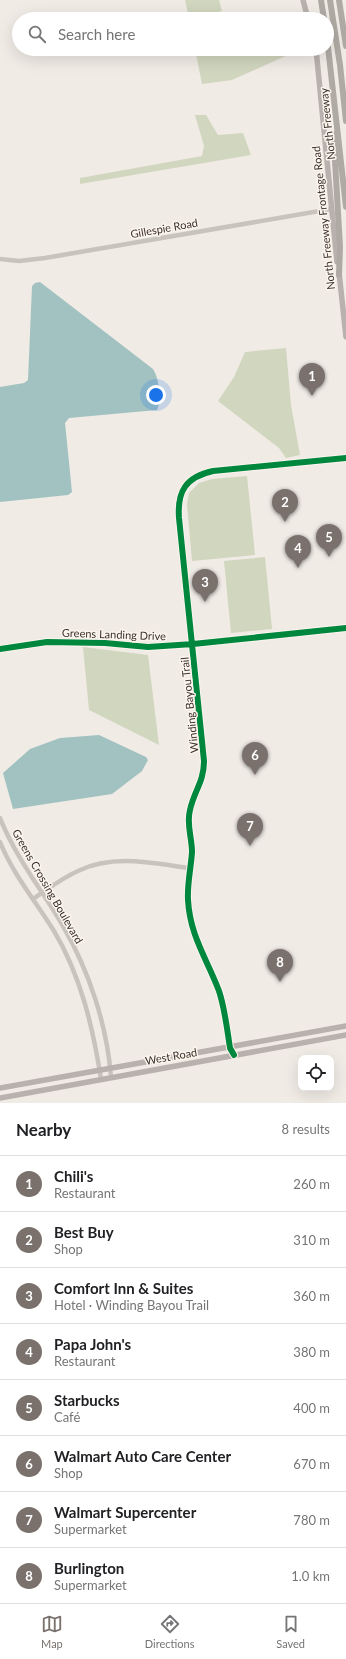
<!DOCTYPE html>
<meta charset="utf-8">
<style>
body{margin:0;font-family:Lato,sans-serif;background:#f2f2f2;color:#202124}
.controls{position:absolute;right:12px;bottom:12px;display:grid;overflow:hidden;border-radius:8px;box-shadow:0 4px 16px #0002}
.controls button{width:36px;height:36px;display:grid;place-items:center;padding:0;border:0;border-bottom:1px solid #e0e0e0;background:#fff;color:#202124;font:20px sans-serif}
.you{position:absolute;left:156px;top:395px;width:14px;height:14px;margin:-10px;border:3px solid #fff;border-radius:50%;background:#1a73e8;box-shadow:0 0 0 6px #1a73e833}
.badge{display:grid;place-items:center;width:26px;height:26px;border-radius:50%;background:#7a716c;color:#fff;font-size:13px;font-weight:700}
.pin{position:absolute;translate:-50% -33px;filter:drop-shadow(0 1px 2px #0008)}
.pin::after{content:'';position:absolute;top:21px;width:14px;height:12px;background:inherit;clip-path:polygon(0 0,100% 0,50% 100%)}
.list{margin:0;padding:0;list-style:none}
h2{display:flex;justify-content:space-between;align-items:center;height:52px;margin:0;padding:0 16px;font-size:17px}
h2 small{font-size:13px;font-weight:400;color:#757577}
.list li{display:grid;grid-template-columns:26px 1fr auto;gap:12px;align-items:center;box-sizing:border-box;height:56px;padding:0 16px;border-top:1px solid #e0e0e0}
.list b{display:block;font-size:15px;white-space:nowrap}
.list p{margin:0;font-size:13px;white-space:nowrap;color:#757577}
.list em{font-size:13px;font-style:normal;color:#757577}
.icon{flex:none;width:22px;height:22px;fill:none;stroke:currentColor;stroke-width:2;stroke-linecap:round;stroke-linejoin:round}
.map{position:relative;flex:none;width:346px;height:1103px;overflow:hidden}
.search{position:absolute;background:#fff;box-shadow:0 4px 16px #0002;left:12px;right:12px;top:12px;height:44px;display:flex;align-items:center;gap:10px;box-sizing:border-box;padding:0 14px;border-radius:22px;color:#757577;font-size:15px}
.sheet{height:500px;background:#fff}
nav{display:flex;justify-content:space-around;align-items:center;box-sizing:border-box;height:56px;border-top:1px solid #e0e0e0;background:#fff;font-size:11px;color:#757577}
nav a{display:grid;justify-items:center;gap:2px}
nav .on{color:#7a716c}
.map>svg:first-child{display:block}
.green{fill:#d1d6bf}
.water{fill:#a1c2c1}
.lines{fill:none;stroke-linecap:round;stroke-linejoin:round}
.minor{stroke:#c9c3be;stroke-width:4.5}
.major{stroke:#b8b1ad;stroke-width:5.5}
.highway{stroke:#afaaa4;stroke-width:6}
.cycleway-casing{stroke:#fbf5ee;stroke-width:8}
.cycleway{stroke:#00873e;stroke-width:6}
.labels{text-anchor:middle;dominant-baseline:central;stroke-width:3;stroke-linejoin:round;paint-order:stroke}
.street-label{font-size:11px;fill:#3b302b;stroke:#fbf5ee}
</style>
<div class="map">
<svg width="346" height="1103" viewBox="0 0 346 1103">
<rect width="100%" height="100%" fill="#f0ebe5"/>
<path class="green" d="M 185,0 L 219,0 L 222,11 L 189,19 Z
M 195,49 L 289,49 L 290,54 L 232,80 L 202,84 Z
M 195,115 L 206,115 L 218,135 L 243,133 L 251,155 L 80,184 L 80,178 L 202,156 L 204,146 Z
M 286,348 L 291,405 L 300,455 L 286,458 L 279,448 L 218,401 L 234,377 L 245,352 Z
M 247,476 L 255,555 L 192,561 L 187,504 L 189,493 L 199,483 L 212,479 Z
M 265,557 L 272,629 L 231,633 L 224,561 Z
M 83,647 L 148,655 L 159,745 L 89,710 Z"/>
<path class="water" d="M 40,282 L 153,369 C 159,378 162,400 157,410 L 69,418 L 65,423 L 72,492 L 68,495 L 0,502 L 0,387 L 24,383 L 28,380 L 32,286 L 35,283 Z
M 99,735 L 146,757 L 148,760 L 142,771 L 112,794 L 13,809 L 3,773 L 30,749 L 60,738 Z"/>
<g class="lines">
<path class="minor" d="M 0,259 L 19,261 L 45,258 L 331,209
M 0,649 L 47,642 L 105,643 L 148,647 L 193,644 L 346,628
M 0,818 C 16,858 42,890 63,926 C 89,971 107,1025 111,1077
M 0,842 C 13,874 36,902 54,931 C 81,976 93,1028 101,1079
M 33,899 C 48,889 62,878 78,871 C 113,854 152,863 189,868
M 234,1055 L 230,1048 C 227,1029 225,1009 219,991 C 207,959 190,936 188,900 C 187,884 191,868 192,852 C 192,837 186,824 190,810 C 194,791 204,782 204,761 L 179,518 C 177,491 186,477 213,471 L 346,458"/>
<path class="major" d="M 303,0 L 308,19
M 316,49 L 337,262
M 339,272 L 346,337
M 0,1088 L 346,1026
M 0,1098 L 346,1035"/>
<path class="highway" d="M 321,0 L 324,19
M 330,0 L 340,65 L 346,121
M 339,0 L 346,46
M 327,38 L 346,207
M 336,133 L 334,143 L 340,247 L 339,275"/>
<defs>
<path id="cycleway" d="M 0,649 L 47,642 L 105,643 L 148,647 L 193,644 L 346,628
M 234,1055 L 230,1048 C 227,1029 225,1009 219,991 C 207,959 190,936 188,900 C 187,884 191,868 192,852 C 192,837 186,824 190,810 C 194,791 204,782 204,761 L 179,518 C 177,491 186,477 213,471 L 346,458"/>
</defs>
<use href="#cycleway" class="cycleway-casing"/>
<use href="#cycleway" class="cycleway"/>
</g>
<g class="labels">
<g class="street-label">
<text transform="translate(327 124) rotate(-96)">North Freeway</text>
<text transform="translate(323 218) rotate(-96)">North Freeway Frontage Road</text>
<text transform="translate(164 228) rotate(-10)">Gillespie Road</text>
<text transform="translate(114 634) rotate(2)">Greens Landing Drive</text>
<text transform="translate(189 705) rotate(-96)">Winding Bayou Trail</text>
<text transform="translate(48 886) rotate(60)">Greens Crossing Boulevard</text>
<text transform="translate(171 1056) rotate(-10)">West Road</text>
</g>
</g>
</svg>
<div class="controls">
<button><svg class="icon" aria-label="locate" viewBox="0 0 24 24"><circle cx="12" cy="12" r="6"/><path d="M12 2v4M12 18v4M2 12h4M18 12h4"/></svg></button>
</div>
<div class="you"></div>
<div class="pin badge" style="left:312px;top:396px">1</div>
<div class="pin badge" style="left:285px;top:522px">2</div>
<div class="pin badge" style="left:205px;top:602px">3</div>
<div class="pin badge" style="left:298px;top:568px">4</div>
<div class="pin badge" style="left:329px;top:557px">5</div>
<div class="pin badge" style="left:255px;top:775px">6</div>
<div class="pin badge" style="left:250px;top:846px">7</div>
<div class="pin badge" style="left:280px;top:982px">8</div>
<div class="search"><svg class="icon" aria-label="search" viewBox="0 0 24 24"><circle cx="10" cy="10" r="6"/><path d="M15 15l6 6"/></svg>Search here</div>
</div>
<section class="sheet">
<h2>Nearby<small>8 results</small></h2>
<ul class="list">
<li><span class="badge">1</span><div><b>Chili's</b><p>Restaurant</p></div><em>260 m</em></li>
<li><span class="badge">2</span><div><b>Best Buy</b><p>Shop</p></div><em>310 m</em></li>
<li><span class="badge">3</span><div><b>Comfort Inn &amp; Suites</b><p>Hotel · Winding Bayou Trail</p></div><em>360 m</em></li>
<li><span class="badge">4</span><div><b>Papa John's</b><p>Restaurant</p></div><em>380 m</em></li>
<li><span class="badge">5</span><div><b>Starbucks</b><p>Café</p></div><em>400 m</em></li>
<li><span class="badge">6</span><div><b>Walmart Auto Care Center</b><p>Shop</p></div><em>670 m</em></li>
<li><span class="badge">7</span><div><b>Walmart Supercenter</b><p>Supermarket</p></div><em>780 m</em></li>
<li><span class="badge">8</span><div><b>Burlington</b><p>Supermarket</p></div><em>1.0 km</em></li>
</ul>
</section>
<nav>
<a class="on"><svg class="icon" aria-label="map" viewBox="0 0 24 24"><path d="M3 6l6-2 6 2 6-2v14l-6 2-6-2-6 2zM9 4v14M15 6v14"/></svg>Map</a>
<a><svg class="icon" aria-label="directions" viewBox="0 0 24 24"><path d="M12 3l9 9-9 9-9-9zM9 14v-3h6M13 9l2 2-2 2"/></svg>Directions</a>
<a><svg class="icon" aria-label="saved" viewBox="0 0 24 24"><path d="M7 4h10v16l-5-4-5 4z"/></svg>Saved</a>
</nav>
